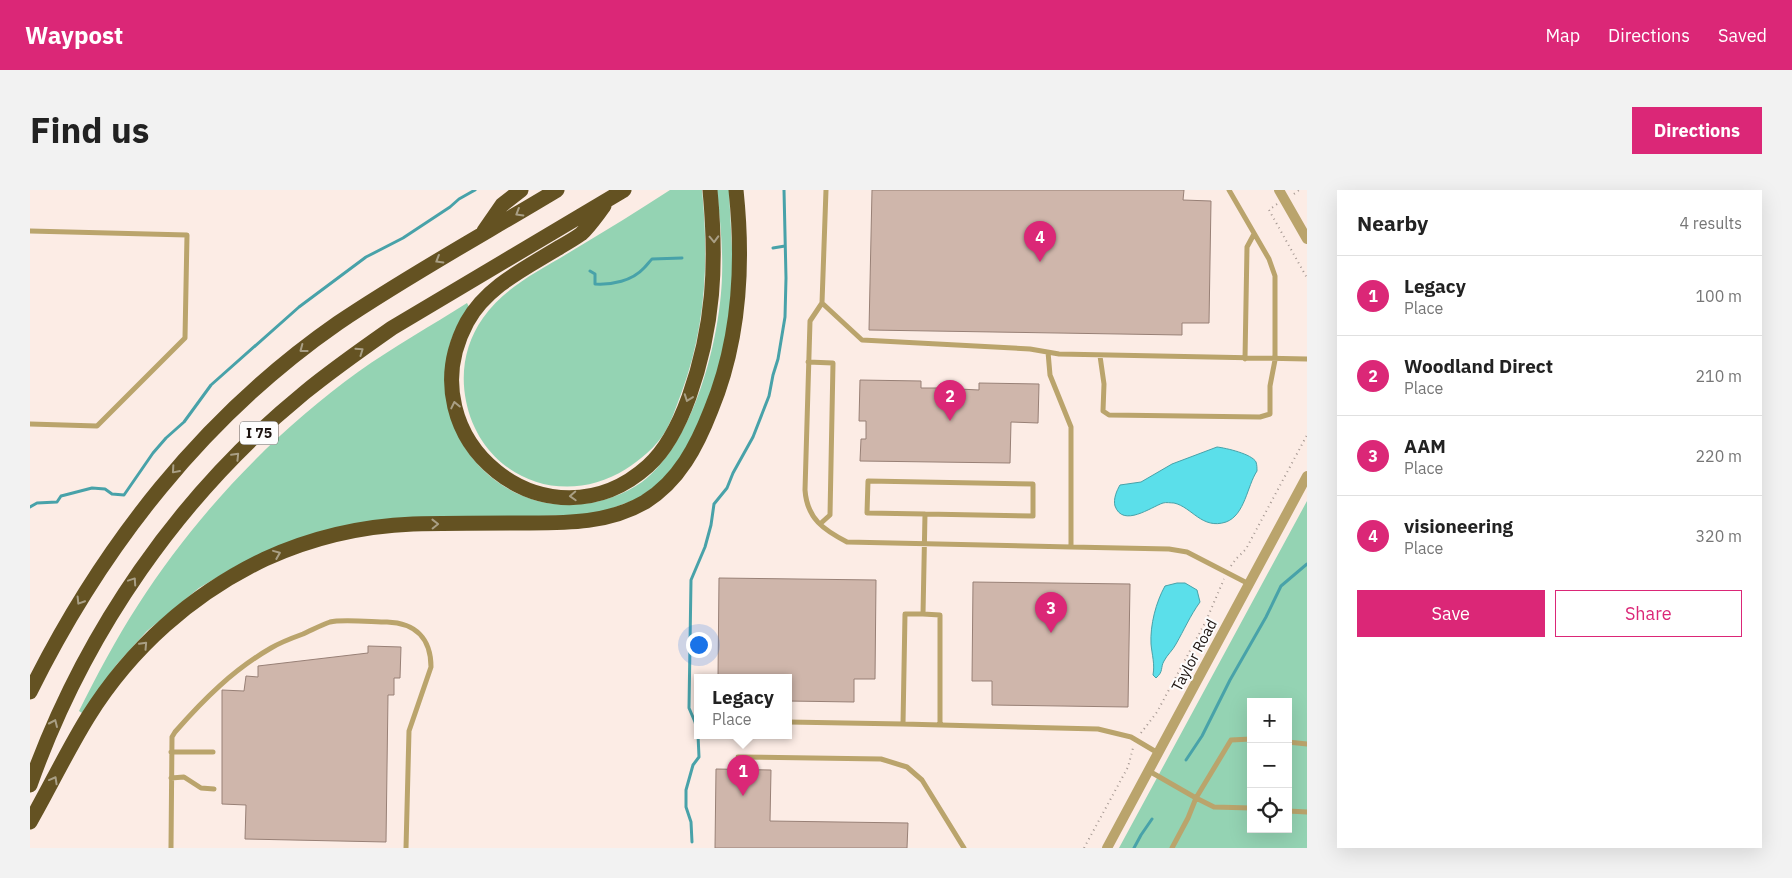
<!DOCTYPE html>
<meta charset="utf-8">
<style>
body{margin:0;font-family:"IBM Plex Sans",sans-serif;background:#f2f2f2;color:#222}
.controls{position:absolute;right:15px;bottom:15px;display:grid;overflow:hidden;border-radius:0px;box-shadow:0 5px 20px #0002}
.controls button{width:45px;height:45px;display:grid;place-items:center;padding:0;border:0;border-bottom:1px solid #e0e0e0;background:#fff;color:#222;font:25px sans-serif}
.you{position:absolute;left:668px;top:454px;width:18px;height:18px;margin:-12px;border:4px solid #fff;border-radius:50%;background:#1a73e8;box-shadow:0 0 0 8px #1a73e833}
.badge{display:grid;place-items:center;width:32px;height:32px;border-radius:50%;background:#db2777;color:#fff;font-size:16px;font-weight:700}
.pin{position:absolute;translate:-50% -41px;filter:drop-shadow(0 1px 2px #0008)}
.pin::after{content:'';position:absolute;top:26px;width:18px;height:15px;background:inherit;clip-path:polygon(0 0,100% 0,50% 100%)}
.popup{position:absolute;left:664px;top:484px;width:98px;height:65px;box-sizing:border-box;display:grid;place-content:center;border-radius:0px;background:#fff;filter:drop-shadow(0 1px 4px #0005);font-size:16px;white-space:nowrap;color:#767676}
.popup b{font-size:19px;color:#222}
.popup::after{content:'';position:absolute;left:50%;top:100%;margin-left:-10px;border:10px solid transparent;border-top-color:#fff}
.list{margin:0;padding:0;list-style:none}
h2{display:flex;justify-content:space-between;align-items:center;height:65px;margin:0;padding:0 20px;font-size:21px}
h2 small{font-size:16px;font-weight:400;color:#767676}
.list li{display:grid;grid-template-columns:32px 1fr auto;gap:15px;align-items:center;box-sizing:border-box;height:80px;padding:0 20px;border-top:1px solid #e0e0e0}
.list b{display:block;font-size:19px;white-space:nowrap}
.list p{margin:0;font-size:16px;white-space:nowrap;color:#767676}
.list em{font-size:16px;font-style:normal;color:#767676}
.actions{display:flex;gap:10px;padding:15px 20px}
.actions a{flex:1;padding:11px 0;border:1px solid #db2777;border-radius:0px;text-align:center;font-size:18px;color:#db2777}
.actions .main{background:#db2777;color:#fff}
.icon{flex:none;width:28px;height:28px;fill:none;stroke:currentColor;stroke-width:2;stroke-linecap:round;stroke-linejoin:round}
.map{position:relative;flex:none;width:1277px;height:658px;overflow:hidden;border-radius:0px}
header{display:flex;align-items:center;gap:30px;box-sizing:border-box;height:70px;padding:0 25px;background:#db2777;color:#fff}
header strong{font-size:24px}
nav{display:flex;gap:28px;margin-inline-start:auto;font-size:18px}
.intro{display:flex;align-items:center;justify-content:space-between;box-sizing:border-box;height:120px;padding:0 30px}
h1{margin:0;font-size:35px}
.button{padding:12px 22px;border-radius:0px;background:#db2777;color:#fff;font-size:18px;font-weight:700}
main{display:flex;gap:30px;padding:0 30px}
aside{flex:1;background:#fff;border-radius:0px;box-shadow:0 5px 20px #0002}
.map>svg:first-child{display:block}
.green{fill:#94d3b3;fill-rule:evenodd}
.water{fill:#5bdfea;stroke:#48a2a9}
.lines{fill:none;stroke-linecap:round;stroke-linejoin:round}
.stream{stroke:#48a2a9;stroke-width:3}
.building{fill:#cfb6ab;stroke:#988076}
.path{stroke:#a49791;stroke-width:2;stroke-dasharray:1 4;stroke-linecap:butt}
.lane{stroke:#baa46c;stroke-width:5}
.street{stroke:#baa46c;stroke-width:10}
.highway{stroke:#645222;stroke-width:15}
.oneway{stroke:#a99f85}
.labels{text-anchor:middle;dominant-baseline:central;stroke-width:4;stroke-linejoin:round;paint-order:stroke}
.shield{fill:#fdfdfd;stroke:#605a57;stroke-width:1}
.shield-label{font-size:14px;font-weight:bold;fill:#1d1410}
.street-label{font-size:15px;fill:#1d1410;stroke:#fdfdfd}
</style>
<header>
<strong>Waypost</strong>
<nav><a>Map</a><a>Directions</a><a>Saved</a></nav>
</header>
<div class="intro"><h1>Find us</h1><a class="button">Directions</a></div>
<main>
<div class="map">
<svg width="1277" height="658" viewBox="0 0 1277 658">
<rect width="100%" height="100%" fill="#fcece5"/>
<path class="green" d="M 640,0 L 672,0 C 679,69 676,138 651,204 C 646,217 642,230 635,242 C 626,257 610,270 596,279 C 531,320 451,286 436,211 C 430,181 436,152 453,128 C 475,96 513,79 545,59 C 577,40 609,20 640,0 Z
M 687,0 L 699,0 L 703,79 L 699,131 L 689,178 L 670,231 L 650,269 L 628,294 L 607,309 L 563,325 L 398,328 L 206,376 L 169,398 L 117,441 L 87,474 L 52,523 L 49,521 C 67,485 86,449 108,415 C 165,326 242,244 328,182 C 363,157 401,136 437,113 L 439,117 C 432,128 424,140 420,154 C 416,167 416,181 416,195 C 418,267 481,322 552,314 C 573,312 595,304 612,292 C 664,253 690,149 692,87 C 693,58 690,29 687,0 Z
M 1277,311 L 1277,658 L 1089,658 ZM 1221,512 L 1258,512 L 1258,639 L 1221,639 Z"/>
<path class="water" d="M 1187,257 C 1196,258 1222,264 1226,272 C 1227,275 1227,278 1227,281 C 1217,296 1215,325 1196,332 C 1172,340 1162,317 1144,313 C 1141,313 1136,312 1133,313 C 1121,317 1093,338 1085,316 C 1083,309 1087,300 1090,295 L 1111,292 L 1142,274 Z
M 1147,393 L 1155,393 L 1167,400 L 1170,412 C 1160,426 1154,440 1146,454 C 1143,460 1137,465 1134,471 C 1130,478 1134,481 1126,488 L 1123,485 C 1125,474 1122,465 1121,454 C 1120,435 1126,412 1135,396 Z"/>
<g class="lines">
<path class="stream" d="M 743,58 L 755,56
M 560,81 L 565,84 L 565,94 C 582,95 602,91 614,78 C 617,75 619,72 622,69 L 652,68
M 0,317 L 7,313 L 27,312 L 31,306 L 35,305 L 62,298 L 75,299 L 82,304 L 94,305 L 123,263 L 136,248 L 154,232 L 181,195 L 269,117 L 336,67 L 373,48 L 420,17 L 429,9 L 445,0
M 668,544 L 665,532 L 659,518 L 661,390 L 675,357 L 681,335 L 684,314 L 697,298 L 703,283 L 723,247 L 739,206 L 743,185 L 748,169 L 755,127 L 756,88 L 754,0
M 1156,570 L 1172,546 L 1200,490 L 1236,427 L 1251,396 L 1277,374
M 662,652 L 661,632 L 656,617 L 656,600 L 663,575 L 669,567 L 668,545
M 1104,658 L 1111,645 L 1122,629"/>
</g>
<path class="building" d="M 842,0 L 1154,0 L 1153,10 L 1181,11 L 1179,133 L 1152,133 L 1152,145 L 839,140 Z
M 830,190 L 891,191 L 891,198 L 909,198 L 910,194 L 929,194 L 929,199 L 949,200 L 949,193 L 1009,194 L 1008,233 L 981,232 L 980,273 L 830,271 L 831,249 L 836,249 L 836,231 L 829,231 Z
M 689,388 L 846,390 L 845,489 L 824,489 L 824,512 L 758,511 L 758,487 L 688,487 Z
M 943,392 L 1100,394 L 1098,517 L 962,515 L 962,491 L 942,491 Z
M 338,456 L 371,457 L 370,488 L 364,488 L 364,505 L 358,505 L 356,652 L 215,649 L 216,615 L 192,614 L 192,500 L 214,501 L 216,486 L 228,487 L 228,476 L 338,463 Z
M 686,579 L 741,580 L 740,631 L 878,633 L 877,658 L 685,658 Z"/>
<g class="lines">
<path class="path" d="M 1264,4 L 1269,0
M 1247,14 L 1239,20 L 1277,88
M 1201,376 L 1206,369 L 1216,359 L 1277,245
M 1111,543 L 1127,522 L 1176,431 L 1194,389
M 1054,658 L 1098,577 L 1103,558"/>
<path class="lane" d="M 796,0 L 792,113 L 832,150 L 1000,159 L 1029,164 L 1277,169
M 0,41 L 157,45 L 155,148 L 67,236 L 0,234
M 792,113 L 780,131 L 775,300 C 777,329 794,340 817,352 L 1041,357 L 1041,237 L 1020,185 L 1018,162
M 1070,166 L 1074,194 L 1073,221 L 1079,225 L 1230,227 L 1240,224 L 1240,196 L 1245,170 L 1245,86 L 1239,69 L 1199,0
M 1215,169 L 1217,57 L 1224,44
M 778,172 L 803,173 L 800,325 L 790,334
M 1041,357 L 1139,359 L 1157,362 L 1219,394
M 893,424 L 910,425 L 910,535
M 758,532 L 873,534 L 875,424 L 893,424 L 895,324 L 837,323 L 838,291 L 1003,294 L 1003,326 L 895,324
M 873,534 L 1068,539 L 1101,547 L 1128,563
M 1258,552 L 1277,554
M 141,562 L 183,562
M 708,567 L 851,569 L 877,577 L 892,590 L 934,658
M 1119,581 L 1166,608 L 1184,617 L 1221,618
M 141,588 L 154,587 L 171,598 L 184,599
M 1258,621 L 1277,622
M 141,658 L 142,547 L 145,542 C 174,509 203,480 241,458 C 251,452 262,448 273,444 C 282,440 291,435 300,432 C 311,429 344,432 357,432 C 386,433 401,449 401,477 L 379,541 L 376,658
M 1142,658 L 1158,628 L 1166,608 L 1201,550 L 1221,549"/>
<path class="street" d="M 1249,0 L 1277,49
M 1077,658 L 1277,286"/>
<path class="highway" d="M 574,16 C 567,25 559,37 551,44 C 544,49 537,53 530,57 C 496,78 457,96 437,132 C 374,250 519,365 618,276 C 638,258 650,232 659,207 C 684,136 687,74 680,0
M 454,41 L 472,15 L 491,0
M 0,502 C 72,356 174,226 308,133 C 379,85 454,44 527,0
M 0,595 C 54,443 149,305 274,203 C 302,180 332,159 362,138 L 594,0
M 0,632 C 20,597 37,561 58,527 C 101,458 162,404 235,369 C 281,348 333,336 383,334 C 420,333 456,333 493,333 C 535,333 577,334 615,312 C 649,291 667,256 681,220 C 710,150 714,75 706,0"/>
</g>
<defs><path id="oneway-chevron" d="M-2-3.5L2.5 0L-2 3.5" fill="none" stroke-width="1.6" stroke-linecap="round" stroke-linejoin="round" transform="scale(1.25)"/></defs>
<g class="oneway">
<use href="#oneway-chevron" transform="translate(489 23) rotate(149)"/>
<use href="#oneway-chevron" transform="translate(684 49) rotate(88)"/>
<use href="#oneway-chevron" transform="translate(409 70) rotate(149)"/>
<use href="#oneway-chevron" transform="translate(273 159) rotate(143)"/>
<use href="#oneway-chevron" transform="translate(330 161) rotate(-35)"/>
<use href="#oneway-chevron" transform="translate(658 208) rotate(110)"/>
<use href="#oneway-chevron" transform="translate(425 215) rotate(-102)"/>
<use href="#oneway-chevron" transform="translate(206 266) rotate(-46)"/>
<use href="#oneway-chevron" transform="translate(145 280) rotate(131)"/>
<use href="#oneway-chevron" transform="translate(543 306) rotate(177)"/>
<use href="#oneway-chevron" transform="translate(405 334) rotate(-1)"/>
<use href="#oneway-chevron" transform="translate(247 364) rotate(-22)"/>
<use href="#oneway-chevron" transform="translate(103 391) rotate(-56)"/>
<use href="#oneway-chevron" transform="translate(50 411) rotate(122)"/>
<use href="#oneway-chevron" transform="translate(114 455) rotate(-47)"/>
<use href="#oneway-chevron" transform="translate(24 533) rotate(-66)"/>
<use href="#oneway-chevron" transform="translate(24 590) rotate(-61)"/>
</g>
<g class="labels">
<rect class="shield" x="210" y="231.5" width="38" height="23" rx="4"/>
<g class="shield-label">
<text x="229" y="243">I 75</text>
</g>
<g class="street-label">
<text transform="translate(1164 465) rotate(-62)">Taylor Road</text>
</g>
</g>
</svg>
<div class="controls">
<button>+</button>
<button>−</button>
<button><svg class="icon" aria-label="locate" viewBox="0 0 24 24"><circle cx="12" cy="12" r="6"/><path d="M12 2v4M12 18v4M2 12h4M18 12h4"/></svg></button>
</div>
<div class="you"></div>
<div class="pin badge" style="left:713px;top:606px">1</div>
<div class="popup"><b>Legacy</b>Place</div>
<div class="pin badge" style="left:920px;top:231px">2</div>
<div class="pin badge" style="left:1021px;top:443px">3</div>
<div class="pin badge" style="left:1010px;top:72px">4</div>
</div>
<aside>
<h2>Nearby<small>4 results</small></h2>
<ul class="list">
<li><span class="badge">1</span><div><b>Legacy</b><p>Place</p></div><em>100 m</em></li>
<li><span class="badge">2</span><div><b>Woodland Direct</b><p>Place</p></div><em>210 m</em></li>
<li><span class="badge">3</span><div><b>AAM</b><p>Place</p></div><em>220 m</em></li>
<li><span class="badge">4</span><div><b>visioneering</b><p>Place</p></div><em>320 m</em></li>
</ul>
<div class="actions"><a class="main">Save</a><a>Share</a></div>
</aside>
</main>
